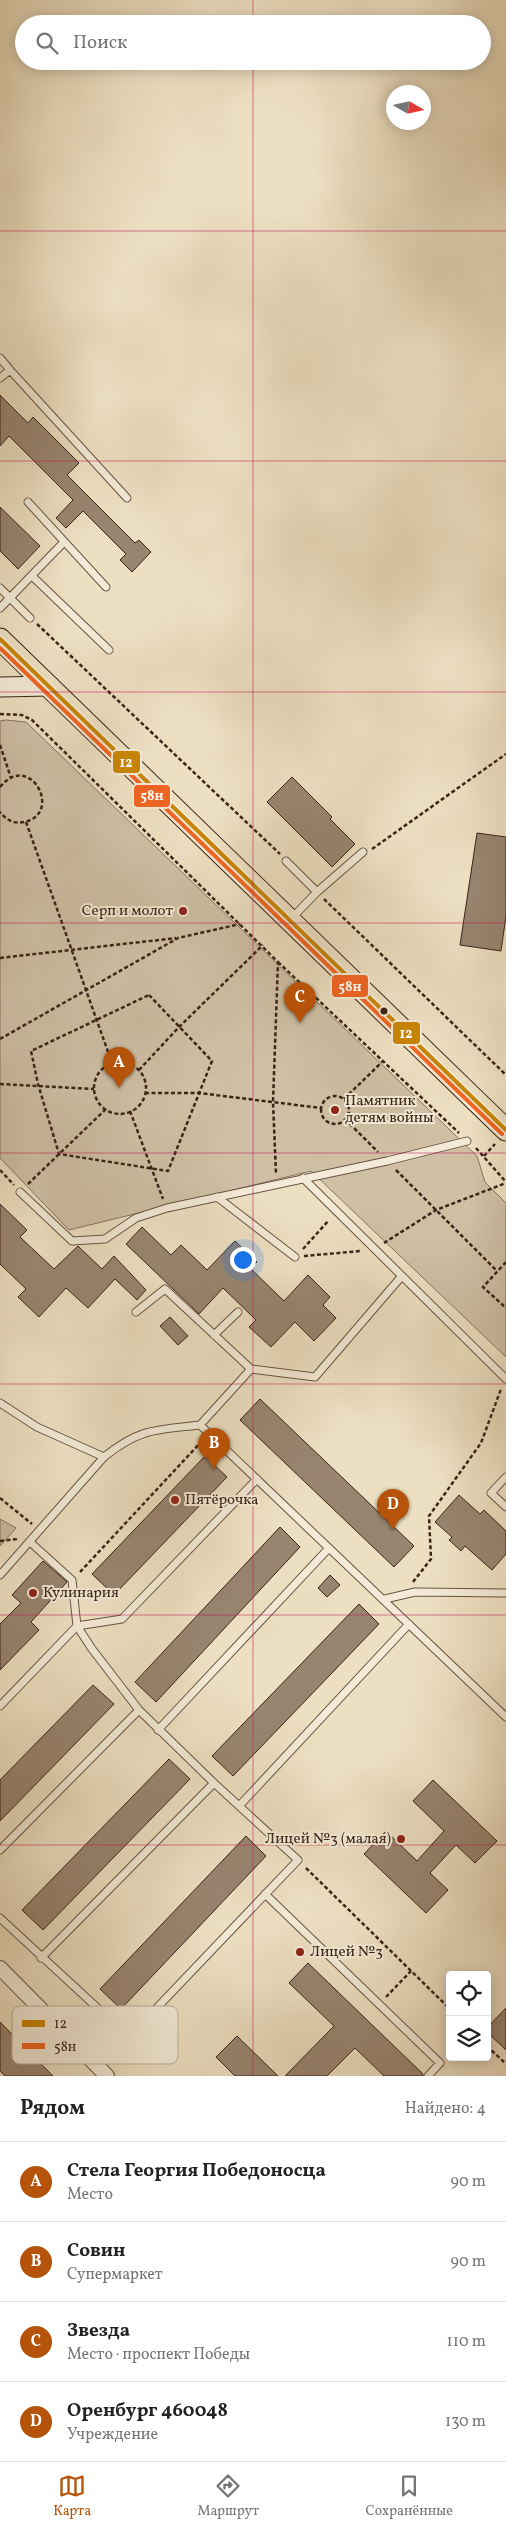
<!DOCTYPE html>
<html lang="ru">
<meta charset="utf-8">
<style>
body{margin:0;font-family:Vollkorn,serif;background:#f6f6f6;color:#222}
.controls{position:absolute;right:15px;bottom:15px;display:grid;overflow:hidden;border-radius:5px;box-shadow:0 2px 12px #0003}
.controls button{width:45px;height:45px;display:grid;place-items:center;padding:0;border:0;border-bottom:1px solid #e0e0e0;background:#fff;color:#222;font:25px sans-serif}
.compass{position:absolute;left:386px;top:85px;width:45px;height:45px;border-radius:50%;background:#fff;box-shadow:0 2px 12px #0003;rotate:99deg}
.you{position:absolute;left:242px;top:1259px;width:18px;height:18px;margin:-12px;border:4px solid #fff;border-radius:50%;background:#1a73e8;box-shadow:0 0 0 8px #1a73e833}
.badge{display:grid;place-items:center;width:32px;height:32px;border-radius:50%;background:#b45309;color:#fff;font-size:16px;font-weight:700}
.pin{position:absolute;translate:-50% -41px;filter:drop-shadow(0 1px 2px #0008)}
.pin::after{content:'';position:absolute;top:26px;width:18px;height:15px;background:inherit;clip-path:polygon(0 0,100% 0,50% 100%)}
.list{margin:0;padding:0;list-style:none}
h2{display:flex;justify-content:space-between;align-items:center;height:65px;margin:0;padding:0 20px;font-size:21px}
h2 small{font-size:16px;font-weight:400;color:#767676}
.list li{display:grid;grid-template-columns:32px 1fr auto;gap:15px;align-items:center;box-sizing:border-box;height:80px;padding:0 20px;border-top:1px solid #e0e0e0}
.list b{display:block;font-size:19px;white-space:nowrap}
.list p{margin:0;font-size:16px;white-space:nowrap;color:#767676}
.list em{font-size:16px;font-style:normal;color:#767676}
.icon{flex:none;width:28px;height:28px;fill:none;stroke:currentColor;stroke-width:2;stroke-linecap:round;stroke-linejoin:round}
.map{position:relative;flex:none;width:506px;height:2076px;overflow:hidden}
.search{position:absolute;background:#fff;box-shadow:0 2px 12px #0003;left:15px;right:15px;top:15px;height:55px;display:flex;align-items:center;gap:12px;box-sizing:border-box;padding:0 18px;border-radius:28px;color:#767676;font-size:19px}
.sheet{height:385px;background:#fff}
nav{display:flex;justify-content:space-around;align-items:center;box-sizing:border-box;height:70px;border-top:1px solid #e0e0e0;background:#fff;font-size:14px;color:#767676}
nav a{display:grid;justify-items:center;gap:2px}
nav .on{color:#b45309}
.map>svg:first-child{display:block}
.green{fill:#cfc0a5;stroke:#85725e}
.building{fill:#988570;stroke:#3b2318}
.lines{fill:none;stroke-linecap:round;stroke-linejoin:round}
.service-casing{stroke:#685242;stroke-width:9}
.minor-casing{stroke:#685242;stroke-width:16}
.secondary-casing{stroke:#3b2318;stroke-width:21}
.primary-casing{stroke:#3b2318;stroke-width:23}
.path{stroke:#3b2318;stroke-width:2.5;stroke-dasharray:4 2.5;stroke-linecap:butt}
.service{stroke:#f3ebd7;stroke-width:7}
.minor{stroke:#f3ebd7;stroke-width:14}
.secondary{stroke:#f3ebd7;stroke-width:19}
.primary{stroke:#ede0c2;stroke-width:21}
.bus-1-casing{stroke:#f3ebd7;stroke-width:8}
.bus-2-casing{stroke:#f3ebd7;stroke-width:8}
.bus-1{stroke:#c88506;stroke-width:4}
.bus-2{stroke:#f26522;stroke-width:4}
.grid{fill:none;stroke:#c2185b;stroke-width:1;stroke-opacity:0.55}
.poi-dot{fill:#8f2418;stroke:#f3ebd7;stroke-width:2}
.bus-dot{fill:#3b2318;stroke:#f3ebd7;stroke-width:2}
.labels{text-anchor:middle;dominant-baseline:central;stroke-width:4;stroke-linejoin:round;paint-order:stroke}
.poi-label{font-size:15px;fill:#3b2318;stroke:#f3ebd7;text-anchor:start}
.key{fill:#f3ebd7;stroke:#bcaf9e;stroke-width:1}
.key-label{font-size:14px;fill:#3b2318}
.line-badge{stroke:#f3ebd7;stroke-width:2}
.badge-label{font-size:14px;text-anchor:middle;font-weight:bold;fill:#fff}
</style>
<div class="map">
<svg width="506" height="2076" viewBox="0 0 506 2076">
<rect width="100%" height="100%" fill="#ede0c2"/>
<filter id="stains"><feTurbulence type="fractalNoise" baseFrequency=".004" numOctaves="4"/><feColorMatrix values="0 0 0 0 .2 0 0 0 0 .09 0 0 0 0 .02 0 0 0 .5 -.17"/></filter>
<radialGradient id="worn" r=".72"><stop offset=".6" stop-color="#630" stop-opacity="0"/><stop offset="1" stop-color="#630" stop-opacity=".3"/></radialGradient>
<path class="green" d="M 6,720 L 26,722 L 477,1156 L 485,1182 L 506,1203 L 506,1357 L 311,1171 L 69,1230 L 0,1158 L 0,721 Z
M 0,1519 L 16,1528 L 0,1546 Z"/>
<path class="building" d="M 0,395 L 28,423 L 33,417 L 79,463 L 67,475 L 135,543 L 139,540 L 151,552 L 132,572 L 120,560 L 126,554 L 83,511 L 66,528 L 56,518 L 73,500 L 9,436 L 0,446 Z
M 0,507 L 40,546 L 18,569 L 0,551 Z
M 292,777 L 332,817 L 330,819 L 355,844 L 332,867 L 267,802 Z
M 477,833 L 506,837 L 506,916 L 501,951 L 460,945 Z
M 0,1204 L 27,1230 L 20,1237 L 54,1269 L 78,1246 L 102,1269 L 114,1256 L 146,1290 L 137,1300 L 115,1279 L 88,1308 L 66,1288 L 39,1317 L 18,1297 L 26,1289 L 0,1264 Z
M 142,1227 L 171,1255 L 181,1245 L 207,1270 L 235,1241 L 257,1262 L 250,1268 L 284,1301 L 308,1275 L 330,1297 L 323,1305 L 336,1318 L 314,1341 L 295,1322 L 271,1347 L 249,1327 L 256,1320 L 223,1288 L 199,1314 L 193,1308 L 126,1244 Z
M 170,1317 L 188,1336 L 178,1345 L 160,1326 Z
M 260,1399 L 414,1546 L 394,1567 L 240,1420 Z
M 205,1456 L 227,1477 L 114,1595 L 92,1574 Z
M 459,1495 L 480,1514 L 484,1510 L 506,1531 L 506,1554 L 492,1570 L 465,1546 L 461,1551 L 449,1540 L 452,1537 L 435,1522 Z
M 280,1527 L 300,1547 L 156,1702 L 135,1682 Z
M 43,1561 L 67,1582 L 31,1622 L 39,1630 L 0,1670 L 0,1624 L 21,1603 L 12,1595 Z
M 330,1575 L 340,1585 L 327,1597 L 318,1588 Z
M 359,1604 L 379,1624 L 233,1776 L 212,1756 Z
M 93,1685 L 114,1704 L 0,1821 L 0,1780 Z
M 169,1759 L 190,1779 L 43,1930 L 22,1910 Z
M 433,1780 L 497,1841 L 475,1863 L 456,1845 L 430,1873 L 448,1890 L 426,1913 L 364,1854 L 386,1831 L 417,1861 L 444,1831 L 413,1801 Z
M 246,1836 L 266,1856 L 121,2009 L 100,1989 Z
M 308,1963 L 423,2074 L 423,2076 L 384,2076 L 355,2048 L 327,2076 L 285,2076 L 334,2026 L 289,1983 Z
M 506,2008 L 506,2050 L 487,2032 L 487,2028 Z
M 0,2022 L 53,2076 L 5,2076 L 0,2071 Z
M 237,2036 L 278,2076 L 235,2076 L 216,2057 Z"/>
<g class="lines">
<defs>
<path id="service" d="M 0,358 L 10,370
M 0,378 L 10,370 L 127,498
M 28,502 L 106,587
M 32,576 L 109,650
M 0,588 L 30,618
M 0,608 L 64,542
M 286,861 L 317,892
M 291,919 L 317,892 L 363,852
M 303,1178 L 506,1379
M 20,1192 L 72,1241 L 105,1239 L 136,1218 L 167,1208 L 387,1161 L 467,1141
M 217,1197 L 295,1257
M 136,1312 L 165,1289 L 251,1369 L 315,1377 L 401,1277
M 214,1335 L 238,1312
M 0,1403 L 37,1427 L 104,1457 C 140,1428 156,1430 200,1425 L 251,1369
M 200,1425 L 506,1717
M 506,1477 L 491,1493 L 506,1507
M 0,1575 L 104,1457
M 385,1599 L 415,1592 L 506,1593
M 0,1706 L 77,1626 L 122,1619 L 257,1479
M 158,1730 L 329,1548
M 240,1805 L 409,1624
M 0,1850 L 139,1710
M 265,1894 L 440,2063 L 428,2076
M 0,1918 L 129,2037 L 298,1860 L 214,1783 L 139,1710 L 92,1649 L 77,1626 L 72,1580 L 30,1542
M 41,1958 L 214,1783"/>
<path id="minor" d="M 0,1968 L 107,2076"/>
<path id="secondary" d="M 0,687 L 50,686"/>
<path id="primary" d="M 0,639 L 506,1130"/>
</defs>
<use href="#service" class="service-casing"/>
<use href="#minor" class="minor-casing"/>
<use href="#secondary" class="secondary-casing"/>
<use href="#primary" class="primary-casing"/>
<path class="path" d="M 37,624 L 280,854
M 0,714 L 22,715 L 32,720 L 278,962 L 273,1102 L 276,1174
M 0,745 L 11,778
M 0,787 C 30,750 64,814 24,822 C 14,824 6,820 0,812
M 26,822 L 112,1063
M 372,849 L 506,754
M 324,899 L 506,1075
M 0,958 L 176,938
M 278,962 L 459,1133
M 149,995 L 212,1061 L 168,1171 L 59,1154 L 38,1084 L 31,1051 Z
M 0,1039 L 178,938 L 240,924
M94 1088a26 26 0 1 1 52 0a26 26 0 1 1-52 0Z
M 139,1070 L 179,1027 L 263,945
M 0,1084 L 94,1089
M 145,1093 L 199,1093 L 321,1108
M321 1110a14 14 0 1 1 28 0a14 14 0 1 1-28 0Z
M 344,1099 L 382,1062
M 130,1111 L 163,1199
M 345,1119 L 378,1152
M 476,1148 L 506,1182
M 484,1156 L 495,1144
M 0,1170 L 14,1185
M 396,1170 L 497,1271
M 28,1184 L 106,1109
M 384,1243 L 436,1210 L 506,1183
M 303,1249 L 329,1220
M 304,1256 L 361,1251
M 506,1262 L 483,1287 L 506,1308
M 0,1498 L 32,1524
M 0,1541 L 18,1539
M 80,1572 L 202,1441
M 413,1582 L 431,1559 L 429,1516 L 481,1443 L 501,1389
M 306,1868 L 450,2009
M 386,1997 L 411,1971
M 487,2046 L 506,2064"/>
<use href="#service" class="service"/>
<use href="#minor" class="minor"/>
<use href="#secondary" class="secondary"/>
<use href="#primary" class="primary"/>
<defs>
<path id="bus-1" d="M 0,639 L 506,1130"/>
<path id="bus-2" d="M 0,648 L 502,1134"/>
</defs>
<use href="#bus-1" class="bus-1-casing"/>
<use href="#bus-2" class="bus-2-casing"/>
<use href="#bus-1" class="bus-1"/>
<use href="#bus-2" class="bus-2"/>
</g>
<path class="grid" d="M 253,0 L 253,24M 253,61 L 253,2076M 0,231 L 506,231M 0,461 L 506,461M 0,692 L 506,692M 0,923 L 506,923M 0,1153 L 506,1153M 0,1384 L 506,1384M 0,1615 L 506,1615M 0,1845 L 506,1845"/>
<g class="poi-dot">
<circle cx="183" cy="911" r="5"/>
<circle cx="335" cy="1110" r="5"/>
<circle cx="175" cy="1500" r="5"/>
<circle cx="33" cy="1593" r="5"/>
<circle cx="401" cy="1839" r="5"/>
<circle cx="300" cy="1952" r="5"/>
</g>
<circle class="bus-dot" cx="384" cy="1011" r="4.5"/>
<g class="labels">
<g class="poi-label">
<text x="173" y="911" text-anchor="end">Серп и молот</text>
<text x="345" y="1101">Памятник<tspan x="345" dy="17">детям войны</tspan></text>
<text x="185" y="1500">Пятёрочка</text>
<text x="43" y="1593">Кулинария</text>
<text x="391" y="1839" text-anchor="end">Лицей №3 (малая)</text>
<text x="310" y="1952">Лицей №3</text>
</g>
</g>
<rect x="12" y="2006" width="166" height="58" rx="8" class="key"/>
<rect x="22" y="2020" width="23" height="7" fill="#c88506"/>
<rect x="22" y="2043" width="23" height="6" fill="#f26522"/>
<g class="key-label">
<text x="54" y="2028">12</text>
<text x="54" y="2051">58н</text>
</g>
<g class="line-badge">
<rect x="112" y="750" width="29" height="24" rx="5" fill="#c88506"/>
<rect x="133" y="784" width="38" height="24" rx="5" fill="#f26522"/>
<rect x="331" y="974" width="38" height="24" rx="5" fill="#f26522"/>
<rect x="392" y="1021" width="29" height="24" rx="5" fill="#c88506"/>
</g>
<g class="badge-label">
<text x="126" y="767">12</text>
<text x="152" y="800">58н</text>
<text x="350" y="991">58н</text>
<text x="406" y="1038">12</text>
</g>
<rect width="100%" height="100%" filter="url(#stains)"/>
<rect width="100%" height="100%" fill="url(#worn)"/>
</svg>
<div class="controls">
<button><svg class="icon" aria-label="locate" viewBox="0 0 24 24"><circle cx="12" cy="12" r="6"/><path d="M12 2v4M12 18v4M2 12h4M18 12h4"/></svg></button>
<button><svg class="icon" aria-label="layers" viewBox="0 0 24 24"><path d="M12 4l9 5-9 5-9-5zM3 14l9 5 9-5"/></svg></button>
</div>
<svg class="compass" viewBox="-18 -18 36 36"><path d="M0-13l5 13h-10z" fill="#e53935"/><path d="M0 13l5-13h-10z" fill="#767676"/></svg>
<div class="you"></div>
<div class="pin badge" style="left:119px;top:1088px">A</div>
<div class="pin badge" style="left:214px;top:1469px">B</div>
<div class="pin badge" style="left:300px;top:1023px">C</div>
<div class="pin badge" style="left:393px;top:1530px">D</div>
<div class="search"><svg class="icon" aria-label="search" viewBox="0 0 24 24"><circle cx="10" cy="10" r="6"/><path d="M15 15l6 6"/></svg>Поиск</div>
</div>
<section class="sheet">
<h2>Рядом<small>Найдено: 4</small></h2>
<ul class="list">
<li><span class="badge">A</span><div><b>Стела Георгия Победоносца</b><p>Место</p></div><em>90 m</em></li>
<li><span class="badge">B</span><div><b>Совин</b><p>Супермаркет</p></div><em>90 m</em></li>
<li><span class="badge">C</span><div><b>Звезда</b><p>Место · проспект Победы</p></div><em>110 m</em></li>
<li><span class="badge">D</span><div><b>Оренбург 460048</b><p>Учреждение</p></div><em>130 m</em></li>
</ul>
</section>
<nav>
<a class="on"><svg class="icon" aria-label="map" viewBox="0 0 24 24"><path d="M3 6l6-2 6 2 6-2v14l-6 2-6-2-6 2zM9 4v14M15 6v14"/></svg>Карта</a>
<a><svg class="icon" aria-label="directions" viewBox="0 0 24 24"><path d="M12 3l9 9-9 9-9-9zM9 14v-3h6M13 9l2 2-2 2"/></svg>Маршрут</a>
<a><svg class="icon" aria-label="saved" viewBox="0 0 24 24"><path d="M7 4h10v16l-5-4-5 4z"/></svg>Сохранённые</a>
</nav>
